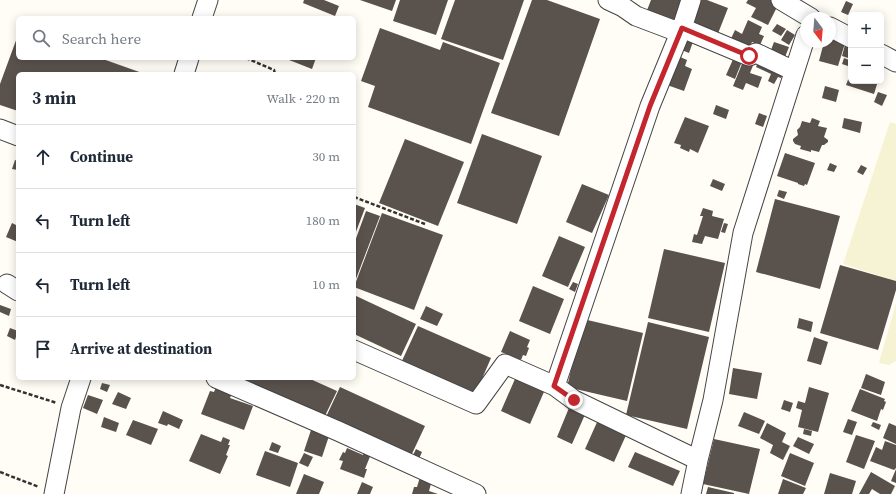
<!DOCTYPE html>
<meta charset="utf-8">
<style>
body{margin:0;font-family:"Source Serif 4",serif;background:#f6f6f7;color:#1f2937}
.controls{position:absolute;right:12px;top:12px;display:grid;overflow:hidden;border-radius:6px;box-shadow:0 2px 10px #0003}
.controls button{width:36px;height:36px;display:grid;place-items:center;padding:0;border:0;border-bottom:1px solid #e0e1e3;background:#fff;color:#1f2937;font:20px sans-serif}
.compass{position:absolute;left:800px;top:12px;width:36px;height:36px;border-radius:50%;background:#fff;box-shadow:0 2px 10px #0003;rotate:164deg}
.stop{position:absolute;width:12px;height:12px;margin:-9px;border:3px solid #c4262e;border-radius:50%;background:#fff}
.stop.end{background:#c4262e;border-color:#fff;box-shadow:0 1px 4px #0008}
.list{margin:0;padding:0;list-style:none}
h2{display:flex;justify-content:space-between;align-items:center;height:52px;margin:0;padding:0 16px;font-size:17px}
h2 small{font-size:13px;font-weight:400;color:#747a83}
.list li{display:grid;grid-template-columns:26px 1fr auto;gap:12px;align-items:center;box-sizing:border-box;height:64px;padding:0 16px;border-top:1px solid #e0e1e3}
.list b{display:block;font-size:15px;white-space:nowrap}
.list em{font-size:13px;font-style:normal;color:#747a83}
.icon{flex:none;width:22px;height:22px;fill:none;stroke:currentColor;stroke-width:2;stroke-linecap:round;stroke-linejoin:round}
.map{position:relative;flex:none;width:896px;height:494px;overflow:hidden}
.search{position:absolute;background:#fff;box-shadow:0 2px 10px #0003;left:16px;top:16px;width:340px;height:44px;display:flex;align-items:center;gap:10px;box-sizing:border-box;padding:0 14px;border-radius:6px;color:#747a83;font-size:15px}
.panel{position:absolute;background:#fff;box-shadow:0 2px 10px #0003;left:16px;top:72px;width:340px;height:308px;border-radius:6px}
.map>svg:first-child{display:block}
.farmland{fill:#f6f3d4}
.building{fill:#5a524d}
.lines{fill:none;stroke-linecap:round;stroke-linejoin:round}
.minor-casing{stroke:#444;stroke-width:21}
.path{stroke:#333;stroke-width:2.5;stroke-dasharray:4 2;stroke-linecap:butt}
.minor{stroke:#fff;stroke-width:19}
.route{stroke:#c4262e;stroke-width:5}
</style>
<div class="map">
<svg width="896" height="494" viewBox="0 0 896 494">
<rect width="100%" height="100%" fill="#fffdf5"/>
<path class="farmland" d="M 890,122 L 896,124 L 896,281 L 843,264 Z
M 896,303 L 896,361 L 889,365 L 879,363 Z"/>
<path class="building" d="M 304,0 L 324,0 L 339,6 L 335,16 L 303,3 Z
M 360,0 L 396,0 L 392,11 Z
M 400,0 L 448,0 L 436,35 L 393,21 Z
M 455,0 L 524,0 L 503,60 L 441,39 Z
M 532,0 L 547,0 L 600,19 L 559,136 L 491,113 Z
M 651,0 L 682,0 L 671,28 L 644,18 Z
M 698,0 L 707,0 L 728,8 L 717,36 L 689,25 Z
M 748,0 L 772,0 L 779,3 L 768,25 L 751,17 L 756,8 L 746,3 Z
M 846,1 L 853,4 L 848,15 L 841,12 Z
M 748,20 L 762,27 L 759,34 L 764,36 L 760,45 L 752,42 L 747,53 L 728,45 L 735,30 L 742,34 Z
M 777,24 L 786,29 L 781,36 L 772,31 Z
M 380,28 L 440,50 L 443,42 L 500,63 L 471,144 L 368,107 L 375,86 L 361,81 Z
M 787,30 L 795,35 L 789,45 L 781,40 Z
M 18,35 L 18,58 L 100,58 L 145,74 L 18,74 L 18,111 L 0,105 L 0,84 Z
M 685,35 L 694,39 L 689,53 L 679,49 Z
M 833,37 L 846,40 L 838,66 L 819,61 L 824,42 L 831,42 Z
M 774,42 L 789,47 L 783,62 L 771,50 Z
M 845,45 L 851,47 L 851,59 L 842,56 Z
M 735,55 L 743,59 L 735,79 L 726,75 Z
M 678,56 L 687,60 L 685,66 L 692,69 L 684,91 L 667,85 Z
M 284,58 L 316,58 L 312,69 Z
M 760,58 L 785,70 L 781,78 L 778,77 L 774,84 L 768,81 L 771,74 L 756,67 Z
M 844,58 L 849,60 L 848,66 L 842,64 Z
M 744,59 L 754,63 L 750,73 L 762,77 L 758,88 L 746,83 L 743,90 L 733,86 Z
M 851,72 L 851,81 L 878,81 L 874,94 L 846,85 Z
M 825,86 L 839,90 L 836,102 L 822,98 Z
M 878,92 L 887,95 L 882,106 L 874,102 Z
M 716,105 L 729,110 L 726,119 L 713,114 Z
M 759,113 L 767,116 L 763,127 L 755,124 Z
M 685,117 L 709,126 L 698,153 L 690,149 L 689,152 L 680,148 L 681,145 L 674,143 Z
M 812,118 L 820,121 L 818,126 L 827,128 L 824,137 L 828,140 L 828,142 L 824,145 L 822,145 L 819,152 L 811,150 L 811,152 L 800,149 L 801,146 L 795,144 L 793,141 L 793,139 L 798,135 L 797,130 L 800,127 L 802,121 L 810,123 Z
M 844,118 L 862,122 L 860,133 L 842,128 Z
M 482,134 L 542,156 L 517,224 L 457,203 Z
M 405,139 L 464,162 L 438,226 L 379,203 Z
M 785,153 L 815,163 L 807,185 L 805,184 L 804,186 L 798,184 L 798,183 L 777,176 Z
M 15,160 L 18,161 L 18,170 L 12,169 Z
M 830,163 L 837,166 L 834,172 L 827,170 Z
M 861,165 L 867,168 L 863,175 L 857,172 Z
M 713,179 L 725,184 L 722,191 L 710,186 Z
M 582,184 L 609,195 L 592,233 L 566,222 Z
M 779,190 L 787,192 L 784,199 L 777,196 Z
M 775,199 L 840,216 L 820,289 L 756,272 Z
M 354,204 L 365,208 L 354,237 Z
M 703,208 L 713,211 L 712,216 L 724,219 L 718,239 L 705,236 L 702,244 L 692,242 L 694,234 L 697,235 L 703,216 L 700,216 Z
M 366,211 L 380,216 L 354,284 L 354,244 Z
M 382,213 L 443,235 L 414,310 L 354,287 Z
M 12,223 L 18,226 L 18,242 L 6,237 Z
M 724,223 L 728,224 L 725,233 L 721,232 Z
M 559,236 L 585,247 L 568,287 L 542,276 Z
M 664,249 L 725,263 L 709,332 L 648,318 Z
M 840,265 L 896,281 L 896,290 L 878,350 L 820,333 Z
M 573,282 L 578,284 L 575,292 L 569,289 Z
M 533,286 L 564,299 L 550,334 L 519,321 Z
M 354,295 L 416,324 L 401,356 L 354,334 Z
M 0,305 L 11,309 L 9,316 L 0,312 Z
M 426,306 L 443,314 L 437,326 L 420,319 Z
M 799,318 L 813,322 L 811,332 L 797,328 Z
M 583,319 L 643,333 L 627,401 L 567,387 Z
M 648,322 L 709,337 L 687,429 L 626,415 Z
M 418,326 L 491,358 L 475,395 L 401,363 Z
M 10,328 L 18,331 L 15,340 L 7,336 Z
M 510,331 L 530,340 L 527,347 L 529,348 L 526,356 L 523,355 L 521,360 L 501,352 Z
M 814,337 L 828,342 L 821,365 L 807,361 Z
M 733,368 L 762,373 L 757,399 L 729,394 Z
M 518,372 L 547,385 L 530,424 L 501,411 Z
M 866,374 L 885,382 L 881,395 L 861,388 Z
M 231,378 L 308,378 L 337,391 L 323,420 Z
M 102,383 L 110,385 L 107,392 L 100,389 Z
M 216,387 L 232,393 L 230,398 L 253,406 L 244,430 L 201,414 L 210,391 L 214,392 Z
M 340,387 L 425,426 L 410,458 L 325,419 Z
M 809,387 L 829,393 L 818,432 L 798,427 L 802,410 L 796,408 L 798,401 L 805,403 Z
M 860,389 L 885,399 L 884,401 L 886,402 L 883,410 L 881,409 L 877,421 L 851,411 Z
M 118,392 L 131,398 L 126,409 L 112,404 Z
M 88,395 L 103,400 L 97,414 L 83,408 Z
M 784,400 L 793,403 L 790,412 L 781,409 Z
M 571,403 L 587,410 L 572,444 L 557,437 Z
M 163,411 L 183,420 L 179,429 L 168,424 L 167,426 L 158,423 Z
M 744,412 L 765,421 L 759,434 L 738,426 Z
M 104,417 L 119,423 L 116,432 L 101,427 Z
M 848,419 L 857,422 L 852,435 L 843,432 Z
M 133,420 L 158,429 L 151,445 L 126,435 Z
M 598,420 L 627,433 L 614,462 L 585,449 Z
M 873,422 L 881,425 L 879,430 L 871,426 Z
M 767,423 L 786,433 L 782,442 L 790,446 L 783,460 L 770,453 L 773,445 L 760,438 Z
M 889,423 L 896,426 L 896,444 L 883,438 Z
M 804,429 L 812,431 L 811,436 L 803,434 Z
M 311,430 L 329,436 L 322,457 L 304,451 Z
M 201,434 L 221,442 L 223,437 L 230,440 L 228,445 L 230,445 L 226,455 L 228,456 L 220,474 L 189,461 Z
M 856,435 L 875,441 L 864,469 L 846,462 Z
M 798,437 L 814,444 L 809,454 L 793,446 Z
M 714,439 L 760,449 L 749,494 L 703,484 Z
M 885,441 L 896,445 L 896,468 L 894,470 L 870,461 L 876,447 L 882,450 Z
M 272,442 L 281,446 L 278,453 L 269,450 Z
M 366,447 L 373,449 L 365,469 L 367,469 L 364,478 L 340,469 L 343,461 L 339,460 L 343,452 L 345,453 L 347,448 L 363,455 Z
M 416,449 L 422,452 L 418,461 L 411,459 Z
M 265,451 L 298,463 L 290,487 L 256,475 Z
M 635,452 L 680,471 L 673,486 L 628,467 Z
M 304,453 L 313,457 L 308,467 L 299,463 Z
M 790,453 L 814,463 L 805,486 L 781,476 Z
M 896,469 L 896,483 L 891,481 Z
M 871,472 L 895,486 L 891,494 L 880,494 L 872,489 L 869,494 L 859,494 Z
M 830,473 L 856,481 L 852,494 L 824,494 Z
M 304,474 L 324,482 L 319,494 L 296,494 Z
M 420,477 L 432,480 L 429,491 L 438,494 L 412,494 L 414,487 L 417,487 Z
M 783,479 L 806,488 L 803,494 L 778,494 Z
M 362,482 L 373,487 L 370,494 L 357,494 Z
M 708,487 L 734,493 L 734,494 L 706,494 Z"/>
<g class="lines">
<defs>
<path id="minor" d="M 608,0 L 623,7 L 636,16 L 673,30 L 682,28 L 749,56 L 756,53 L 794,71
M 781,0 L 811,18
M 202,18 L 208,0
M 830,27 L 851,38
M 881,54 L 896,62
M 184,74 L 189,58
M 0,129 L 18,136
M 7,284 L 18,291
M 354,350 L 476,404 L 505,364 L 555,386 L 574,400 L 698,460
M 216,378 L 338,431 L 476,494
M 555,386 L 650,106 L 682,28 L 691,0
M 54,494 L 71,408 L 81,378
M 691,494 L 698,460 L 713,400 L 743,233 L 806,35"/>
</defs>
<use href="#minor" class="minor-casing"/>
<path class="path" d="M 246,58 L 274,70 L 275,74
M 354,197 L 425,224
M 0,385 L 57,403
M 0,472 L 39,487"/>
<use href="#minor" class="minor"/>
</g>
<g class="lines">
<path class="route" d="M 574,400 L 554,386 L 650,106 L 682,28 L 749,56"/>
</g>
</svg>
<div class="controls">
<button>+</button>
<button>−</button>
</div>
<svg class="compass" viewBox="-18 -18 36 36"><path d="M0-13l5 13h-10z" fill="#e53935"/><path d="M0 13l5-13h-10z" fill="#747a83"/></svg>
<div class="stop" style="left:749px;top:56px"></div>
<div class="stop end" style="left:574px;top:400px"></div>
<div class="search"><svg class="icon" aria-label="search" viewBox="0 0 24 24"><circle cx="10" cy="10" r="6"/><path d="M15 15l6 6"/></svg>Search here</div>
<section class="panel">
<h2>3 min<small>Walk · 220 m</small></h2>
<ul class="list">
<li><svg class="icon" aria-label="ahead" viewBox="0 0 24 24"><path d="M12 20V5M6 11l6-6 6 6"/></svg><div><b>Continue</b></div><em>30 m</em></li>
<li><svg class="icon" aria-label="left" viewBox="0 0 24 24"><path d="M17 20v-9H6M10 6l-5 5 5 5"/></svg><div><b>Turn left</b></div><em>180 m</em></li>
<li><svg class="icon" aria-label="left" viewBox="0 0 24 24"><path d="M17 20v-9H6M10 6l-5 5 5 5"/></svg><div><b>Turn left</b></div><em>10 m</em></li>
<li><svg class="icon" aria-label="arrive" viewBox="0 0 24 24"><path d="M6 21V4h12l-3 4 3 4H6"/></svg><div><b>Arrive at destination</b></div></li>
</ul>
</section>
</div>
